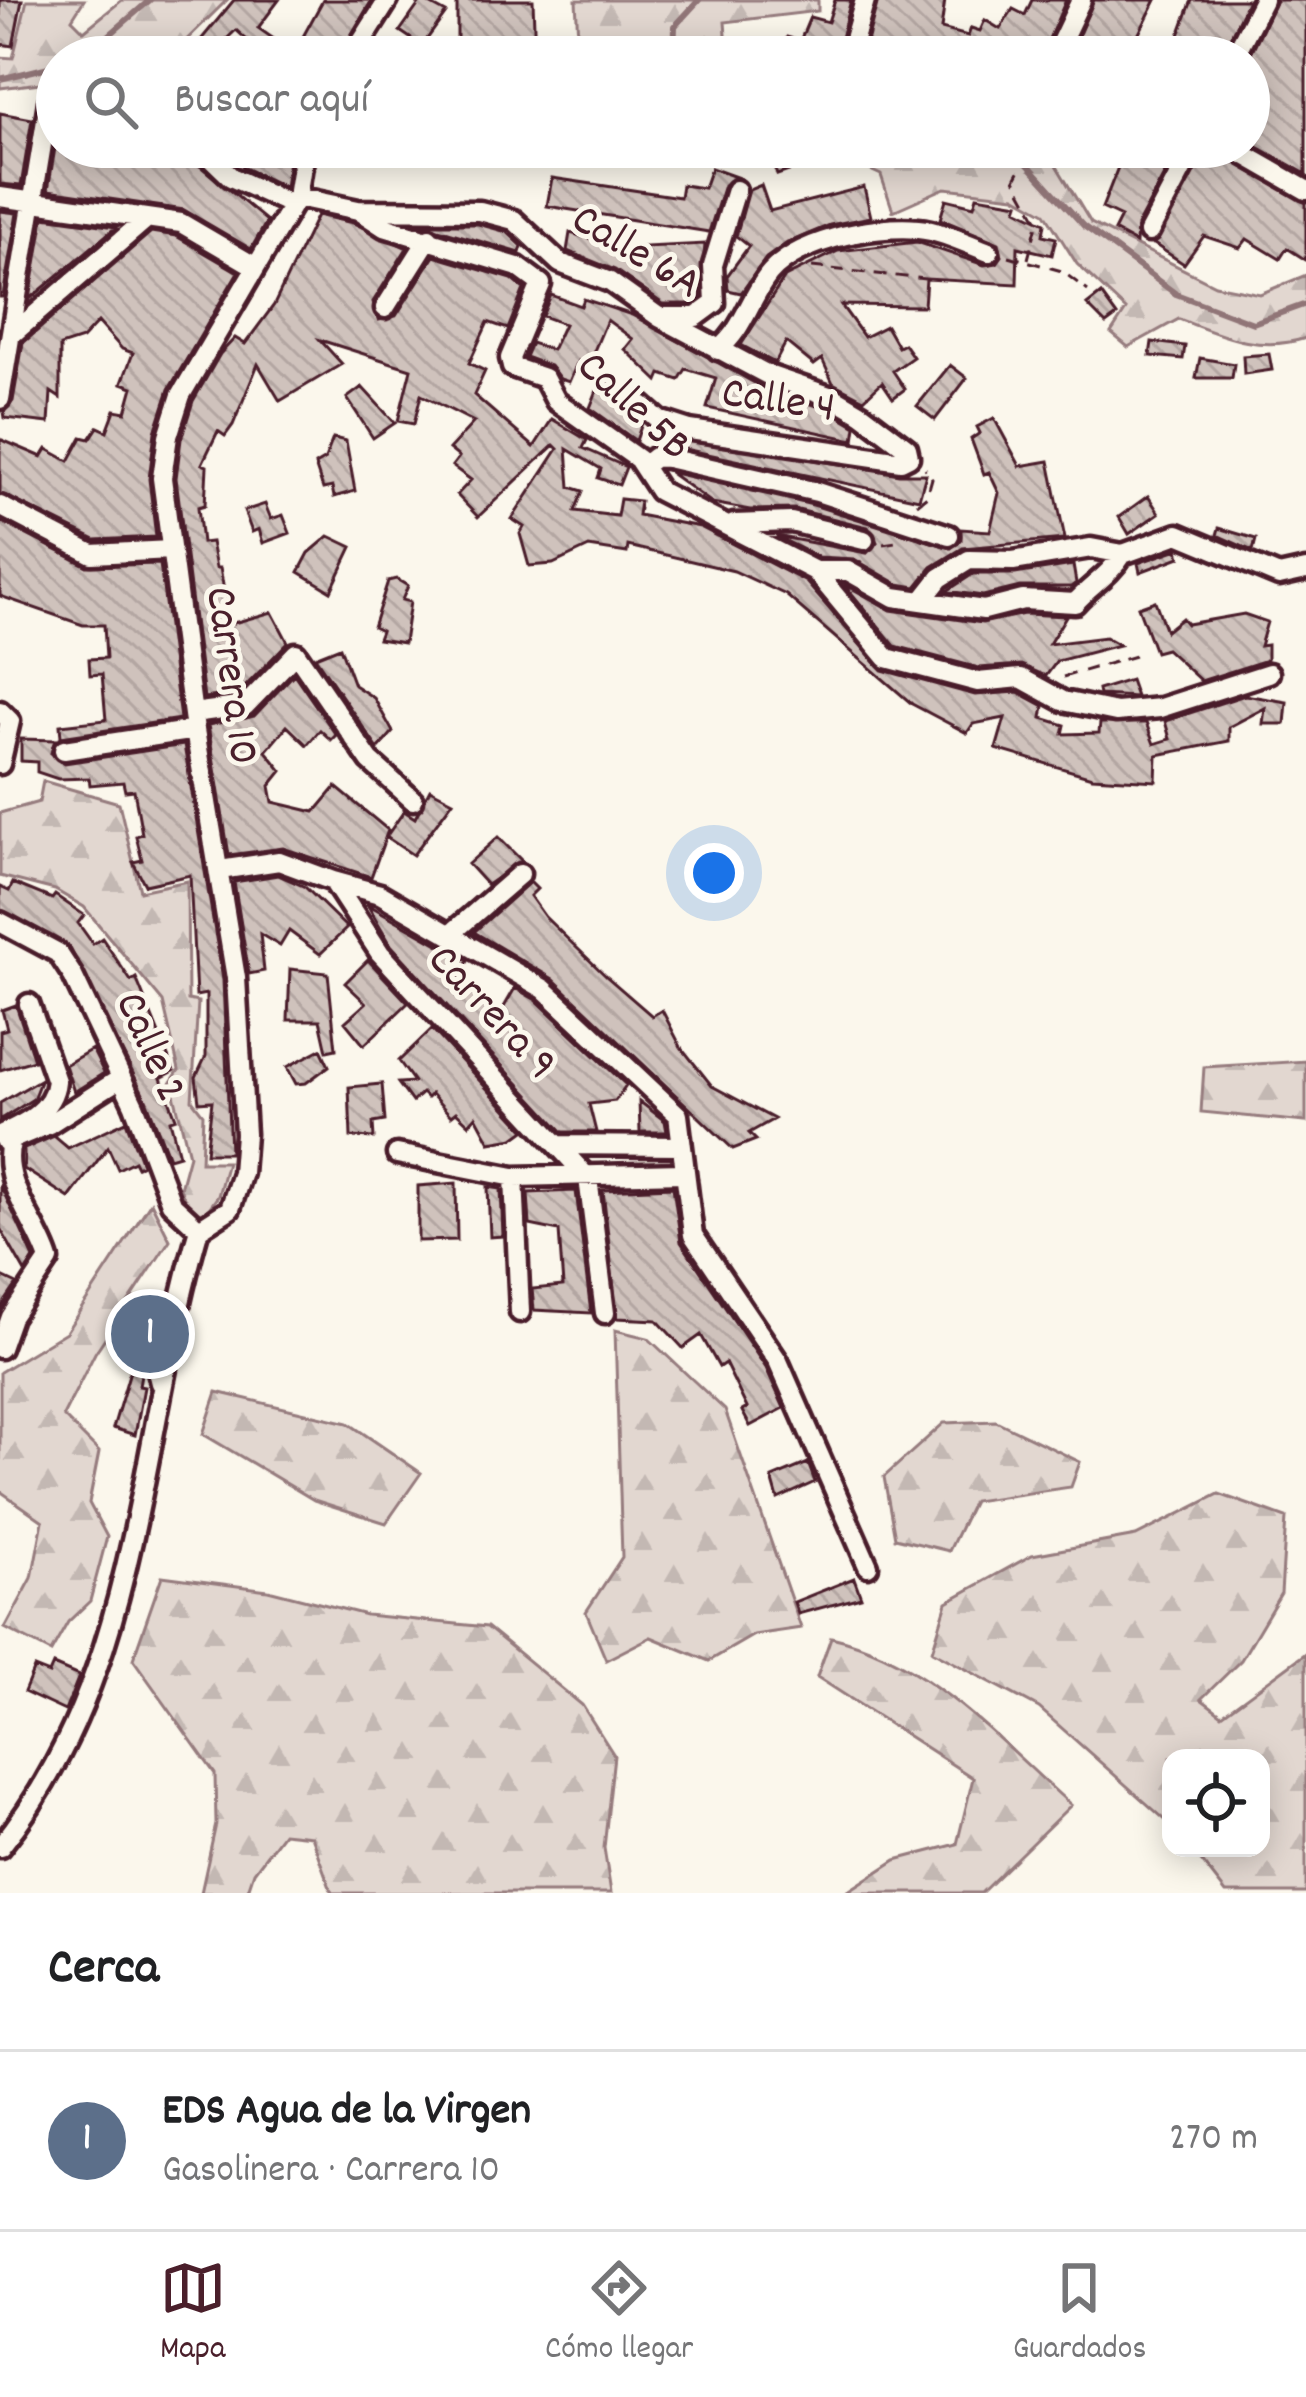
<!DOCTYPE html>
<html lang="es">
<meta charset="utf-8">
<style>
body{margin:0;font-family:Dekko,sans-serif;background:#f6f6f6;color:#202124}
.controls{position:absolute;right:36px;bottom:36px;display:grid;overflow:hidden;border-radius:24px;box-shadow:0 6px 30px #0003}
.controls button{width:108px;height:108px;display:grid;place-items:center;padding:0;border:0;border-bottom:3px solid #e0e0e0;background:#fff;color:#202124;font:60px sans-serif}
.you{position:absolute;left:714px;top:873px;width:42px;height:42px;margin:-30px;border:9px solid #fff;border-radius:50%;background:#1a73e8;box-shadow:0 0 0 18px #1a73e833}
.badge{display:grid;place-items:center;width:78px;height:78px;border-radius:50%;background:#4a1f2b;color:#fff;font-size:39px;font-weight:700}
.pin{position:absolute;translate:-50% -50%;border:6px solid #fff;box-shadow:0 3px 12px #0006}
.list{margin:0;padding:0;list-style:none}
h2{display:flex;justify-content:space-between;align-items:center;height:156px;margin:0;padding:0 48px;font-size:51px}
h2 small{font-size:39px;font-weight:400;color:#757577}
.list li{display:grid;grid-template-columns:78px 1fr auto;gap:36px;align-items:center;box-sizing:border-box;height:180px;padding:0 48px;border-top:3px solid #e0e0e0}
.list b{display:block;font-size:45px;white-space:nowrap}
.list p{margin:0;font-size:39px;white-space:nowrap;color:#757577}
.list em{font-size:39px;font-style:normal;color:#757577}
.icon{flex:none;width:66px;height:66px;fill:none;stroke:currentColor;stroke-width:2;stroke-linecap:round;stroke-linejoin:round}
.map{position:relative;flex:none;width:1306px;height:1893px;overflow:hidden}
.search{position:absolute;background:#fff;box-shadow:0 6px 30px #0003;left:36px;right:36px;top:36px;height:132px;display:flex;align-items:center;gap:30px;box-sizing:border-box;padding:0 42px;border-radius:66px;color:#757577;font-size:45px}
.sheet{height:336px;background:#fff}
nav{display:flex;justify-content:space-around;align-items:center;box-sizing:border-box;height:168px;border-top:3px solid #e0e0e0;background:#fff;font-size:33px;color:#757577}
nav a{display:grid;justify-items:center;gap:6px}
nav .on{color:#4a1f2b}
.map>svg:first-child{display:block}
.forest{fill:url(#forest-firs);stroke:#967b7e;stroke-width:3}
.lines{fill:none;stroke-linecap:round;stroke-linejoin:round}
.stream{stroke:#907477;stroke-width:6}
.building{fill:url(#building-back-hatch);stroke:#4a1f2b;stroke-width:3}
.minor-tunnel{stroke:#d8ccc5;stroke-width:18;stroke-dasharray:18 9;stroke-linecap:butt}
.minor-casing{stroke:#4a1f2b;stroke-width:27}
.path{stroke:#4a1f2b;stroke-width:3;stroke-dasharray:12 9;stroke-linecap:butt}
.minor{stroke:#fbf7ec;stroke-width:18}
.labels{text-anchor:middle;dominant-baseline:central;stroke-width:10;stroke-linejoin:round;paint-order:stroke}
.street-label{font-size:45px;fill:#4a1f2b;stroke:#fbf7ec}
</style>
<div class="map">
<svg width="1306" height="1893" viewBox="0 0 1306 1893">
<defs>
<pattern id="forest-firs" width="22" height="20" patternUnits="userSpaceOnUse" patternTransform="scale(3)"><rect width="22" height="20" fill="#e2d7d0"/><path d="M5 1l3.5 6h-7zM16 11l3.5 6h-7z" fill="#c3b8b3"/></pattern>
<pattern id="building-back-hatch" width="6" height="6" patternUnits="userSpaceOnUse" patternTransform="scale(3)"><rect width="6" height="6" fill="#cfc2bc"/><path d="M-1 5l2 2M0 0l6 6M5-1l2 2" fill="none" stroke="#b3a6a2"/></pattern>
</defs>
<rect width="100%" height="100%" fill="#fbf7ec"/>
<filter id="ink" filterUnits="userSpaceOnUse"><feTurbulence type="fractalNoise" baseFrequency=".00833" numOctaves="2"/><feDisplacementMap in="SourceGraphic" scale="24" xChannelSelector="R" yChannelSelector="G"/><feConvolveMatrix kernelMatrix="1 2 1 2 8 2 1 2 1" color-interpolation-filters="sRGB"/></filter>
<g filter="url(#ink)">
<path class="forest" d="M 27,0 L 84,0 L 72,19 L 84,31 L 122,0 L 227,0 L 169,57 L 57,57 L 57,81 L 0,88 L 0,57 L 13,58 Z
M 576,0 L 818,0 L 818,11 L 725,22 L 727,48 L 756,57 L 579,57 Z
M 820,147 L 1030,147 L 1056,165 L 1091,223 L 1215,285 L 1260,294 L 1306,275 L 1306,338 C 1259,353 1223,336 1179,319 L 1128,347 L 1111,333 L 1126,310 L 1077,264 L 1045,213 L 1015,196 L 945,188 L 893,211 L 881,175 Z
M 43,781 L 119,803 L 140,891 L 187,881 L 188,1000 L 198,1002 L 192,1100 L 203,1114 L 201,1162 L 227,1162 L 218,1196 L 205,1214 L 190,1211 L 180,1188 L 189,1155 L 171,1082 L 179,1070 L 163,1002 L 84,907 L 55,890 L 0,876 L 0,813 L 39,802 Z
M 1306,1061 L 1306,1122 L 1201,1112 L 1204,1067 Z
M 151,1202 L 170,1240 L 95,1353 L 63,1416 L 99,1452 L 89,1503 L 107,1537 L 90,1601 L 68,1622 L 51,1652 L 5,1628 L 32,1578 L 43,1521 L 0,1491 L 0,1372 L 66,1332 Z
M 615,1330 L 648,1338 L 725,1410 L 801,1628 L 754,1635 L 709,1661 L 651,1637 L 606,1660 L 586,1612 L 622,1557 Z
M 217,1392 L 348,1423 L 421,1473 L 386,1523 L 314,1500 L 203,1434 Z
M 996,1421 L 1080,1462 L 1071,1487 L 973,1501 L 949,1551 L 895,1538 L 884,1477 L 944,1423 Z
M 1219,1494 L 1286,1518 L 1281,1593 L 1241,1660 L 1201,1699 L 1222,1715 L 1306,1653 L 1306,1893 L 1226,1893 L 1191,1848 L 1261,1848 L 1261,1758 L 1171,1758 L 1171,1825 L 1039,1708 L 932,1651 L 947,1602 L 1032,1555 L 1136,1536 Z
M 162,1576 L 268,1590 L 366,1615 L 487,1627 L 582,1705 L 614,1755 L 604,1848 L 611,1893 L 332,1893 L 311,1836 L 283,1833 L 254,1872 L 247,1893 L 201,1893 L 216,1824 L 215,1774 L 133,1659 Z
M 831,1637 C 927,1658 1000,1742 1071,1805 L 981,1893 L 845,1893 L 896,1860 L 957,1844 L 973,1778 L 817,1677 Z"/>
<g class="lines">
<path class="stream" d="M 84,57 L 150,0
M 674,57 L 675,26 L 699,0
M 0,79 L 57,65
M 1012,147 L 1084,226 L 1176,294 L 1253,323 L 1306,304"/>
</g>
<path class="building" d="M 0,0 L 22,0 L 13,46 L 0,44 Z
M 234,0 L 279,0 L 258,28 L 294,53 L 323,0 L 372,0 L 338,57 L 266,57 L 236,30 L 208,57 L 195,47 Z
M 422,0 L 446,13 L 422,46 L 400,31 Z
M 457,0 L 533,0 L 535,56 L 457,57 Z
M 835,0 L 851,0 L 836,57 L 782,51 L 787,37 L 800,41 L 810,17 L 828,22 Z
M 878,0 L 945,0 L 941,29 L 968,36 L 971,28 L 980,31 L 985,20 L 1000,29 L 1013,9 L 1025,15 L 1032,0 L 1066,0 L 1041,57 L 987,57 L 963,47 L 966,41 L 961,51 L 936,45 L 932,57 L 863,57 Z
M 1094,0 L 1156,0 L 1127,57 L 1069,57 Z
M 1192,0 L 1248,0 L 1221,57 L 1171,57 Z
M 1276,0 L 1306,0 L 1306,174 L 1249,142 L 1249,57 Z
M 0,113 L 32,119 L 21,186 L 0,184 Z
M 57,136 L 57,147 L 177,147 L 267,221 L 251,249 L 184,210 L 48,190 Z
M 234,147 L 291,147 L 285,187 L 243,167 Z
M 494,147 L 635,147 L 635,160 L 495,163 Z
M 793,147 L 800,167 L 777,175 L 770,156 Z
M 1140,147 L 1179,147 L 1137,226 L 1136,243 L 1114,231 L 1121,217 L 1102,208 L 1124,152 L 1135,158 Z
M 1207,147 L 1306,203 L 1306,260 L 1287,248 L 1280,259 L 1247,239 L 1240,248 L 1204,236 L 1184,264 L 1154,244 Z
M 711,168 L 736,177 L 724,185 L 709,232 L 547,206 L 552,178 L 680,197 L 682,185 L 704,188 Z
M 761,185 L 770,211 L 864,187 L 871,217 L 830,225 L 787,243 L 766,258 L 741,293 L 728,290 L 727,276 L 749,246 L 736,236 L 749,190 Z
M 977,196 L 1019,203 L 1017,209 L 1045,223 L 1043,235 L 1056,238 L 1052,255 L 1018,247 L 1017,284 L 926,279 L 924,306 L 841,305 L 864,337 L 886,326 L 898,347 L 904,344 L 913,357 L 893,371 L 905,389 L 893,398 L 882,382 L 864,399 L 833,383 L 822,359 L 814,365 L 786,342 L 775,363 L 741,345 L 785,277 L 838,251 L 917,242 L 984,265 L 997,263 L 1002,256 L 999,243 L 940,219 L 946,199 L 974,206 Z
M 0,211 L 17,213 L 3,297 L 0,297 Z
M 317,215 L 353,223 L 407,248 L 373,302 L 379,320 L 396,316 L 434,256 L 512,279 L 524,289 L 508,329 L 488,322 L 469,363 L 485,371 L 474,395 L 534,447 L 552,419 L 587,440 L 583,448 L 626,467 L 619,485 L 598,478 L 601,469 L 567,449 L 570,487 L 583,491 L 575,511 L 617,516 L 620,499 L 640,501 L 638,515 L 700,527 L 806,582 L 882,670 L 975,695 L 1018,692 L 1044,706 L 1042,718 L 1065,725 L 1063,734 L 1099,733 L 1100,723 L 1146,723 L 1154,744 L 1170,739 L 1165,721 L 1245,695 L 1287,702 L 1285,724 L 1263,724 L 1265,708 L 1229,727 L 1229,741 L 1157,755 L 1156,781 L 1092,777 L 996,749 L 1005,718 L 973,724 L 967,733 L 912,704 L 786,595 L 734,571 L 628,546 L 627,553 L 589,547 L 553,564 L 529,566 L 520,534 L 524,527 L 512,519 L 558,449 L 554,445 L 478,517 L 457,495 L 471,480 L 452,466 L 459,457 L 449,449 L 474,422 L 421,395 L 414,424 L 398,421 L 411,369 L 320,340 L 342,364 L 280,401 L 258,364 L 233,425 L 225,436 L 218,431 L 202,464 L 207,466 L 205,505 L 198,507 L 202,543 L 211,542 L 216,568 L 220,568 L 230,624 L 272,612 L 288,642 L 239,693 L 204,698 L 176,478 L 181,439 L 193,401 L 220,354 L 235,338 L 245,344 L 274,305 Z
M 44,217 L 116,227 L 30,299 Z
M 421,224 L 478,224 L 507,232 L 522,246 L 520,253 Z
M 151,232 L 176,236 L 238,272 L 169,389 L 155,432 L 149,479 L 156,537 L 95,540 L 0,493 L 0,439 L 42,457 L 47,449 L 69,461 L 82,437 L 90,439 L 98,427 L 107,431 L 115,410 L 126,412 L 133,387 L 122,383 L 133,353 L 122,349 L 98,322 L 82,339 L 60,346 L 60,398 L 51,392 L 49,423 L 5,418 L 4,412 L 13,401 L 23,343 Z
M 570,233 L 625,248 L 705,244 L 701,297 L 692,304 L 663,304 L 615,270 L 567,251 Z
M 1101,294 L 1117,316 L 1106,324 L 1087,305 Z
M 551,295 L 581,306 L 584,299 L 632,315 L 762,387 L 829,410 L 856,426 L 854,440 L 707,408 L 716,378 L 686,369 L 679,380 L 661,374 L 658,381 L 625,349 L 633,339 L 607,320 L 588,365 L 578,361 L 569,382 L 560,379 L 550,366 L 525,357 L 531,343 L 552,350 L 564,324 L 542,316 Z
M 1152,342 L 1185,346 L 1183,359 L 1150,356 Z
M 1269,354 L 1272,370 L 1244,374 L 1243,356 Z
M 1200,358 L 1234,364 L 1232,378 L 1196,378 Z
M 950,365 L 967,378 L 935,420 L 917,406 Z
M 602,378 L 638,392 L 629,404 L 642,423 L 636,441 L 590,408 Z
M 362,387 L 395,423 L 373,438 L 347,398 Z
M 994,418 L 1020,466 L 1049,461 L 1065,539 L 963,548 L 932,567 L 916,587 L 898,584 L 854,559 L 818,557 L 776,536 L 867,553 L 877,542 L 868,527 L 794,509 L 750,510 L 712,503 L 669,472 L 813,505 L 951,548 L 961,540 L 961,529 L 990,531 L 999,493 L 989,472 L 984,474 L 971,439 L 980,433 L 977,427 Z
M 663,435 L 899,474 L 926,474 L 919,499 L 661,444 Z
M 333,438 L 346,441 L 355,491 L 334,497 L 332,487 L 323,489 L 315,465 L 325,459 Z
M 1148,496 L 1159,513 L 1129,534 L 1119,517 Z
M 265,504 L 271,519 L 283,515 L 290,533 L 263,543 L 259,529 L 252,532 L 244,511 Z
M 0,521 L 87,566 L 160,564 L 180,719 L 61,737 L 60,725 L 106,720 L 102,674 L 90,675 L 89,659 L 106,658 L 104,625 L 83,625 L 0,596 Z
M 1219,528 L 1256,539 L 1253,551 L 1217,535 Z
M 329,536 L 352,547 L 331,591 L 299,572 L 309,553 Z
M 1178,549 L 1180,557 L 1140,572 L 1138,563 Z
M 1073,565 L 1076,583 L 1071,587 L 1020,587 L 983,596 L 947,591 L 973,574 L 1015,574 Z
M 396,579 L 408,586 L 402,600 L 410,602 L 404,643 L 378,639 L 381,631 L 373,627 L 388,581 Z
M 844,584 L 891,610 L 982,623 L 1024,614 L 1066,616 L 1049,644 L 1105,637 L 1119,645 L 1057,661 L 1046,676 L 1021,665 L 979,668 L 895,646 Z
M 1155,601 L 1166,631 L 1182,618 L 1187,624 L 1244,614 L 1267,622 L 1260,646 L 1267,645 L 1267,660 L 1201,681 L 1166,649 L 1155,652 L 1138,607 Z
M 340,647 L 354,685 L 374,698 L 393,732 L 378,749 L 315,657 Z
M 294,674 L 336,735 L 331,740 L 320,730 L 307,745 L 287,726 L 266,751 L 282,771 L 270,786 L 273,802 L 315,812 L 336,787 L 388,830 L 371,877 L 283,848 L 229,855 L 208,725 L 254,716 Z
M 1130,680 L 1136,697 L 1099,695 L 1098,690 Z
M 21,739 L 55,740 L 51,753 L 65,763 L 184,745 L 223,980 L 230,1153 L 206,1153 L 212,1101 L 199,1102 L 196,1077 L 206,1056 L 206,994 L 196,996 L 190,875 L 145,885 L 133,862 L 142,860 L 136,836 L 142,834 L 134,790 L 125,791 L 123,782 L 90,785 L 89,778 L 58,779 L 37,772 L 37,762 L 21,761 Z
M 430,789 L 453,801 L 413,855 L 386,837 L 404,811 L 415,818 Z
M 498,837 L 522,861 L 487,885 L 468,864 Z
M 278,875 L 305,887 L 347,928 L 320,954 L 289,931 L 280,946 L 260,934 L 264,971 L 249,974 L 234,882 Z
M 530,882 L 537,889 L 530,896 L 545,917 L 607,977 L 652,1016 L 662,1010 L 681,1047 L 712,1086 L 774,1119 L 749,1133 L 756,1140 L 733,1149 L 553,979 L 474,932 Z
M 13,883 L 52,899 L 55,895 L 84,915 L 78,923 L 93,944 L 102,938 L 131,981 L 136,978 L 174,1071 L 161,1078 L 176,1118 L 170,1120 L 179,1155 L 169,1158 L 146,1099 L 69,946 L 0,909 L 0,887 L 9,891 Z
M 367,904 L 468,961 L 457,981 L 500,1014 L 515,988 L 536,1000 L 626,1085 L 615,1101 L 589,1104 L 596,1132 L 563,1132 L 391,945 Z
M 368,960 L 408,1003 L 364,1045 L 345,1022 L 366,1003 L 345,983 Z
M 290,969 L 328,973 L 336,1049 L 327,1051 L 320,1020 L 288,1020 Z
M 16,1005 L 34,1060 L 0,1070 L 0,1031 L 7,1029 L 2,1010 Z
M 432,1029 L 525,1130 L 514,1138 L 490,1142 L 476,1116 L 469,1124 L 456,1112 L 451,1116 L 431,1094 L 427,1098 L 422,1093 L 412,1102 L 398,1083 L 414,1082 L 399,1061 Z
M 92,1049 L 104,1073 L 74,1092 L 65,1065 Z
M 321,1049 L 329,1066 L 306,1083 L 296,1084 L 287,1067 Z
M 41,1079 L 33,1099 L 0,1120 L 0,1103 Z
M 382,1084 L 385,1121 L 373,1123 L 374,1138 L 351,1137 L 349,1087 Z
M 639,1101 L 665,1121 L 667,1132 L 640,1132 Z
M 126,1121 L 142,1164 L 137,1167 L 134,1161 L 118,1169 L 108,1147 L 69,1198 L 24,1169 L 24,1149 L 54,1136 L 68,1148 Z
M 456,1183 L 457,1240 L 418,1241 L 418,1186 Z
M 0,1184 L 34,1258 L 25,1272 L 0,1228 Z
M 488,1187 L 501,1189 L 503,1236 L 490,1237 Z
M 673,1187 L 681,1242 L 766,1368 L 784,1408 L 750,1426 L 742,1411 L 747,1408 L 725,1363 L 719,1367 L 701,1335 L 683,1348 L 657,1320 L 617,1318 L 603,1190 Z
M 576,1191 L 591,1313 L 534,1310 L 532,1289 L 563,1286 L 559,1231 L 530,1225 L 528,1193 Z
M 0,1276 L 17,1284 L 0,1309 Z
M 140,1319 L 162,1324 L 159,1336 L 147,1334 L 135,1344 Z
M 135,1354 L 142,1367 L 139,1386 L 144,1387 L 135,1435 L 113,1428 Z
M 808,1463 L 815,1482 L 778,1499 L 772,1478 Z
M 854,1578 L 861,1597 L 798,1614 L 794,1602 Z
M 53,1665 L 79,1676 L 65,1711 L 24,1692 L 34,1668 L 49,1674 Z"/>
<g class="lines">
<path class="minor-tunnel" d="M 151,1347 L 158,1323"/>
<defs>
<path id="minor" d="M 352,57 L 388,0
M 849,57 L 865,0
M 1054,57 L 1081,0
M 1234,57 L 1263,0
M 200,147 L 231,177 L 292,205
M 1231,147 L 1306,190
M 0,197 L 181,223 L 256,267
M 297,197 L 358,210 L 384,227 L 518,267 L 541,284 L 510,358 L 512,367 L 544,378 L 556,401 L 638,459 L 659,491 L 815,571 L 887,658 L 978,682 L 1021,678 L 1063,701 L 1116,712 L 1160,708 L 1269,673
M 358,210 L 480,211 L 514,220 L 560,263 L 610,282 L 659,317 L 768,375 L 835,398 L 862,414 L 907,448 L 909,457 L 901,461 L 690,430 L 659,420 L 642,405
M 1149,232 L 1194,147
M 385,308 L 429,238
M 664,317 L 696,317 L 715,303 L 713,265 L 736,190
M 15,332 L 144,221
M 718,350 C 743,329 747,306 764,281 C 790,240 874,225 918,229 C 942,231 967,244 989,252
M 0,399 L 49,102
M 644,466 L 655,457 L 667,458 L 817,492 L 949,535
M 0,506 L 92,554 L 171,550
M 734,524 L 791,522 L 864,540
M 815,571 L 848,571 L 894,597 L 984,610 L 1023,600 L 1075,603 C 1091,585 1109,576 1123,554
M 922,601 L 940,578 L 969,560 L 1013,561 L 1091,548 L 1123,554 L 1178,534 L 1279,576 L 1306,570
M 0,711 L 10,721 L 0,764
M 193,713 L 245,706 L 296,653 L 370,761 L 413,800
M 64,750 L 195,730
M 220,870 L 279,861 L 333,881 L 380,953 L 588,1178 L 605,1313
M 333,881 L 380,894 L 544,989 L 678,1115 L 693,1235 L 778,1361 L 868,1566
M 0,922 L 58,953 L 73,976 L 134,1105 L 171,1203 L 199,1229
M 453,932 L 520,874
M 0,1135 C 24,1124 53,1111 56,1081 L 29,1004
M 6,1142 L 49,1124 L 121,1078
M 558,1145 L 681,1146
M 397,1154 L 514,1177 L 683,1173
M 514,1177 L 520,1312
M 199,1229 L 230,1209 L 242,1173 L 245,1134 L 236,978 L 195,730 L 162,478 L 168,436 L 181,395 L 297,197 L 305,147
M 151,1347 L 160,1383
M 0,1348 L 11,1317 L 49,1260 C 38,1223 0,1183 11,1143
M 0,1847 C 142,1672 138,1437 199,1229"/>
</defs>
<use href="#minor" class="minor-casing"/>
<path class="path" d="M 1009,256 L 1062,271 L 1088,291
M 1028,259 L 1038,221 L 1015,179 L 1032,147
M 812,267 L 925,279
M 917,504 L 927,496 L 932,478 L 925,468
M 883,544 L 902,541
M 1063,677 L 1142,654"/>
<use href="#minor" class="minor"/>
</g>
</g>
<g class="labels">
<g class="street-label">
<text transform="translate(635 254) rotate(31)">Calle 6A</text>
<text transform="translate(778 403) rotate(8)">Calle 4</text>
<text transform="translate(632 408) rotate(43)">Calle 5B</text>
<text transform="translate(229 676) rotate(82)">Carrera 10</text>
<text transform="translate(490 1014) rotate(47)">Carrera 9</text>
<text transform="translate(148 1048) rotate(66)">Calle 2</text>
</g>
</g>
</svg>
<div class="controls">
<button><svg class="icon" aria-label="locate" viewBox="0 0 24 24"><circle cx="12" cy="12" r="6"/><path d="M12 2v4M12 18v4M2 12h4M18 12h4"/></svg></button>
</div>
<div class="you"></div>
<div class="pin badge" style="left:150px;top:1334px;background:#5c6f8a">1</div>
<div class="search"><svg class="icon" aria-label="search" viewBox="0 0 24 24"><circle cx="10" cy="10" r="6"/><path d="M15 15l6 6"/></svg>Buscar aquí</div>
</div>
<section class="sheet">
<h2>Cerca<small></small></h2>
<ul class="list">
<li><span class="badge" style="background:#5c6f8a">1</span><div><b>EDS Agua de la Virgen</b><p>Gasolinera · Carrera 10</p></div><em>270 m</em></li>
</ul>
</section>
<nav>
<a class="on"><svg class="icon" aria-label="map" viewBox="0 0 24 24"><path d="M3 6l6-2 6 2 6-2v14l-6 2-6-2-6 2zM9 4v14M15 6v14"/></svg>Mapa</a>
<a><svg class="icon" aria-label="directions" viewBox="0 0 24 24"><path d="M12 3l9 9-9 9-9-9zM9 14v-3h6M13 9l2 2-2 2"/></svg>Cómo llegar</a>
<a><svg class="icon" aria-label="saved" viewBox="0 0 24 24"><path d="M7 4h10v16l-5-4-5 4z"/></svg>Guardados</a>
</nav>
